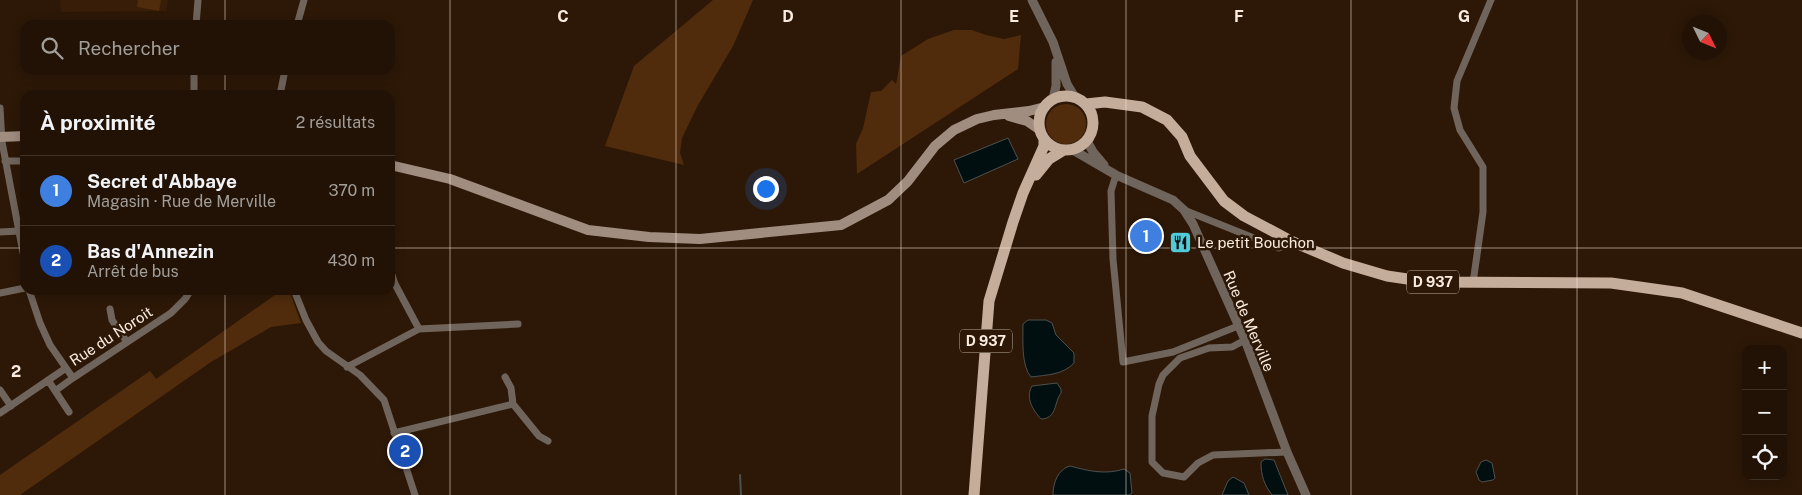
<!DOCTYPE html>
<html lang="fr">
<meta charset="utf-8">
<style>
body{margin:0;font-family:"Public Sans",sans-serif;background:#2a1b0f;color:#f1f3f6}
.controls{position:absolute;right:15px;bottom:15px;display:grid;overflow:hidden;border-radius:10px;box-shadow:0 2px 12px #0003}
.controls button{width:45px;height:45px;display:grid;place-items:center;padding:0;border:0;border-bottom:1px solid #3f3227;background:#221205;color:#f1f3f6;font:25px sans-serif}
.compass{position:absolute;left:1682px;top:15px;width:45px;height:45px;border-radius:50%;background:#221205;box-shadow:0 2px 12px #0003;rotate:133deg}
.you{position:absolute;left:765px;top:188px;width:18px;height:18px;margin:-12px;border:4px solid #fff;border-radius:50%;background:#1a73e8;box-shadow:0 0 0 8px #1a73e833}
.badge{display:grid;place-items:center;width:32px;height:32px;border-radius:50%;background:#0f766e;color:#fff;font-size:16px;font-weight:700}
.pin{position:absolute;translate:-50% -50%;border:2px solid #fff;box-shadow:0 1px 5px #0006}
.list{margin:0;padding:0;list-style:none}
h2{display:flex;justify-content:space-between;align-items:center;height:65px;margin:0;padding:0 20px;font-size:21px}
h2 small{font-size:16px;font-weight:400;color:#a29e9a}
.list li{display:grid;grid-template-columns:32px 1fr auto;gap:15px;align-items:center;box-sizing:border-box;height:70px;padding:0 20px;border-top:1px solid #3f3227}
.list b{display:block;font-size:19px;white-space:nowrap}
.list p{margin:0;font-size:16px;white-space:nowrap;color:#a29e9a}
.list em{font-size:16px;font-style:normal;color:#a29e9a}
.icon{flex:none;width:28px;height:28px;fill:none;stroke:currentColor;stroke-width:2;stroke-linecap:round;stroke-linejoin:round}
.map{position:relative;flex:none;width:1802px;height:495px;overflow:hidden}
.search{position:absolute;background:#221205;box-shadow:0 2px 12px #0003;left:20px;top:20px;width:375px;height:55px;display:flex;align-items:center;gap:12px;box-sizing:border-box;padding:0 18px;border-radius:15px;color:#a29e9a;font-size:19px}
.panel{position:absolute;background:#221205;box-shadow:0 2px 12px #0003;left:20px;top:90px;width:375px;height:205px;border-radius:15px}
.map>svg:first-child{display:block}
.built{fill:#381e08}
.green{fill:#502c0c}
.water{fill:#020f11;stroke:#4c514f}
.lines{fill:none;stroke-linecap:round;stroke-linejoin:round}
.stream{stroke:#4c514f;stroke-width:2}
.minor{stroke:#70655c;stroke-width:7}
.tertiary{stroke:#70655c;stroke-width:9}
.secondary{stroke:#a08d80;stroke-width:10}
.primary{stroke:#c5ad9c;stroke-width:11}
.grid{fill:none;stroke:#faebe0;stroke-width:1;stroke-opacity:0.55}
.labels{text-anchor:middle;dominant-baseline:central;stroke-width:5;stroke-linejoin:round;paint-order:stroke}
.shield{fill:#2d1807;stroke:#bcac9f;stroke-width:1}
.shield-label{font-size:14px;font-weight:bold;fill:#faebe0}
.poi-label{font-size:15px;fill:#faebe0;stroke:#2d1807;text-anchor:start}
.street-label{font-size:15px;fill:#faebe0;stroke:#2d1807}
.grid-label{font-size:16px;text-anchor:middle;font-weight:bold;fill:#faebe0;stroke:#2d1807;stroke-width:5;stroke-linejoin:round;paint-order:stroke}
</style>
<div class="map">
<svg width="1802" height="495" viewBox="0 0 1802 495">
<rect width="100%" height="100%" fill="#2d1807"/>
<path class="built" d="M 60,0 L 168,0 L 166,11 L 61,12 Z"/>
<path class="green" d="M 138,0 L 161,0 L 159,11 L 137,7 Z
M 713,0 L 753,0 L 733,46 L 698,105 L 682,138 L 680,153 L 684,165 L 605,146 L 634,66 Z
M 954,30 L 972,30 L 986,35 L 1004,39 L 1021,35 L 1018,69 L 857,174 L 856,144 L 863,128 L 871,92 L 881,91 L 892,80 L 896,84 L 901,56 L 928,39 Z
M1046 124a20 20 0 1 1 40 0a20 20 0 1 1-40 0Z
M 282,290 L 289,290 L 301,323 L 271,327 L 211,362 L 20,495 L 0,495 L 0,475 L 150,371 L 156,379 Z"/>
<path class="water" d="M 1008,138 L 1018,159 L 964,183 L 954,160 Z
M 1028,320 L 1046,320 L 1052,323 L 1056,335 L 1074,353 L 1074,363 C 1063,375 1046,375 1031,377 C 1021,366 1023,338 1023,324 Z
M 1057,383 L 1061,389 L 1061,393 C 1054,402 1057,419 1041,419 C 1033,410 1025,398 1032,386 Z
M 1265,459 L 1274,460 L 1288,495 L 1272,495 C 1264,484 1261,476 1261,462 Z
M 1486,460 L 1492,463 L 1495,478 L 1493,480 L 1482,482 L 1479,480 L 1476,472 L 1481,462 Z
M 1070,466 C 1089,471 1105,475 1124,469 L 1130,473 L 1132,493 L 1129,495 L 1053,495 C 1053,483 1058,469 1070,466 Z
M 1233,477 L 1244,483 L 1249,495 L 1222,495 L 1228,481 Z"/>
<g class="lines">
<path class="stream" d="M 740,475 L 741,495"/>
<path class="minor" d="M 196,25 L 198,0
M 297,25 L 304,0
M 194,95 L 194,70
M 280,95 L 285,70
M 0,108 L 2,142 L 25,263
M 5,161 L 25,161
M 1116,175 L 1111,191 L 1113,259 L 1123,362 L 1173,352 L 1238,326
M 1184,210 L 1279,248 L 1291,241
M 0,232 L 19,231
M 390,269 L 395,284 L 419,329
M 1473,283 L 1483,212 L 1483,167 L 1460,130 L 1454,108 L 1457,81 L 1491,0
M 29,290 L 40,323 L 50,345 L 73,378 L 171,313 L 185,299 L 191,290
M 294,290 L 306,320 L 318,342 L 326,351 L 360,375 L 384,400 L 415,495
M 0,293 L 25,288
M 110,309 L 112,320 L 127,342
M 1245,340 L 1232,347 L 1209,348 L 1180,358 L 1163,375 L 1159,384 L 1152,416 L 1152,462 L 1163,473 L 1184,477 L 1198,463 L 1213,455 L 1287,452
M 347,367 L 419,329 L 518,324
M 505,377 L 511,388 L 513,404 L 539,436 L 548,441
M 48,380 L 69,412
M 0,390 L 11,406
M 55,391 L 73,378
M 0,413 L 66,368
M 394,433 L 513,404"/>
<path class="tertiary" d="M 1032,0 L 1053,42 L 1067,84 L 1075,97
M 1053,99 L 1056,86 L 1056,62
M 1087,141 L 1093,152 L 1104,165
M 1073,150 L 1116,175 L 1173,200 L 1184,210 L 1193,224 L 1245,340 L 1287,452 L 1306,495"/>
<path class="secondary" d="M 1009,116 L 1027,121 L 1040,130
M 0,137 L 25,136
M 390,165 L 450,179 L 588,230 L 649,237 L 700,239 L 841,225 L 888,200 L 908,181 L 935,146 L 954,130 L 977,119 L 994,115 L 1029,111 L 1045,107"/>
<path class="primary" d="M1039 123a27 27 0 1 1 54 0a27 27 0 1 1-54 0Z
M 1086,104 L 1105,102 L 1142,107 L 1167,120 L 1182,137 L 1190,156 L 1224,201 L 1244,216 L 1291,241 L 1343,263 L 1387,276 L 1428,282 L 1611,283 L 1682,293 L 1802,333
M 1036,175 L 1049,159 L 1062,151
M 974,495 L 989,301 L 1013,222 L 1023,193 L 1044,146 L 1044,139"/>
</g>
<path class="grid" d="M 225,0 L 225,25M 450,0 L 450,495M 676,0 L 676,495M 901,0 L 901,495M 1126,0 L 1126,495M 1351,0 L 1351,495M 1577,0 L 1577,495M 225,70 L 225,95M 0,248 L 25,248M 390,248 L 1802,248M 225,290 L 225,495"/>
<defs>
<symbol id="restaurant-square" viewBox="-11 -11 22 22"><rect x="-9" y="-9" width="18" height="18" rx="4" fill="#52cbd9" stroke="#2d1807"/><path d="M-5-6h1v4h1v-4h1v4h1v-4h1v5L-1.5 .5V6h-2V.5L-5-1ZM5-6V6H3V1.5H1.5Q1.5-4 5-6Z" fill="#111"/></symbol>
</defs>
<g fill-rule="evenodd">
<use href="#restaurant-square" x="1168" y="230" width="25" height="25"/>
</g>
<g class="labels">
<g class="shield">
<rect x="1407" y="270.5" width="52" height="23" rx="4"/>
<rect x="960" y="329.5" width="52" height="23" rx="4"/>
</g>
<g class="shield-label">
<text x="1433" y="282">D 937</text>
<text x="986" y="341">D 937</text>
</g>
<g class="poi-label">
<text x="1197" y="242">Le petit Bouchon</text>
</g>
<g class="street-label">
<text transform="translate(1249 321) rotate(67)">Rue de Merville</text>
<text transform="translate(111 336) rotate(-33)">Rue du Noroit</text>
</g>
</g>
<g class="grid-label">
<text x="563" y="22">C</text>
<text x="788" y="22">D</text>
<text x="1014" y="22">E</text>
<text x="1239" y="22">F</text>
<text x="1464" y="22">G</text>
<text x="16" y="377">2</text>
</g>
</svg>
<div class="controls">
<button>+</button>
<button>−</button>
<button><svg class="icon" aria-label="locate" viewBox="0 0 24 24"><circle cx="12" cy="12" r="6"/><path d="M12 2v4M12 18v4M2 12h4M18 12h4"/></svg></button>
</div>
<svg class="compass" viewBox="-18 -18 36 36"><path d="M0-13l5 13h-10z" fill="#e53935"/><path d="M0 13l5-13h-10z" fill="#a29e9a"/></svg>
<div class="you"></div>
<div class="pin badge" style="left:1146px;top:236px;background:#3f7fe0">1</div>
<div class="pin badge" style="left:405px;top:451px;background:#1a4fb4">2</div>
<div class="search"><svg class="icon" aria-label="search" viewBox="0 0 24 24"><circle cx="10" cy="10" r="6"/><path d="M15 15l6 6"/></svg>Rechercher</div>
<section class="panel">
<h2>À proximité<small>2 résultats</small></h2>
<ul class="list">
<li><span class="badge" style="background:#3f7fe0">1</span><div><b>Secret d'Abbaye</b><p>Magasin · Rue de Merville</p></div><em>370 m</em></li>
<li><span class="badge" style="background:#1a4fb4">2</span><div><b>Bas d'Annezin</b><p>Arrêt de bus</p></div><em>430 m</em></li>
</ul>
</section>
</div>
